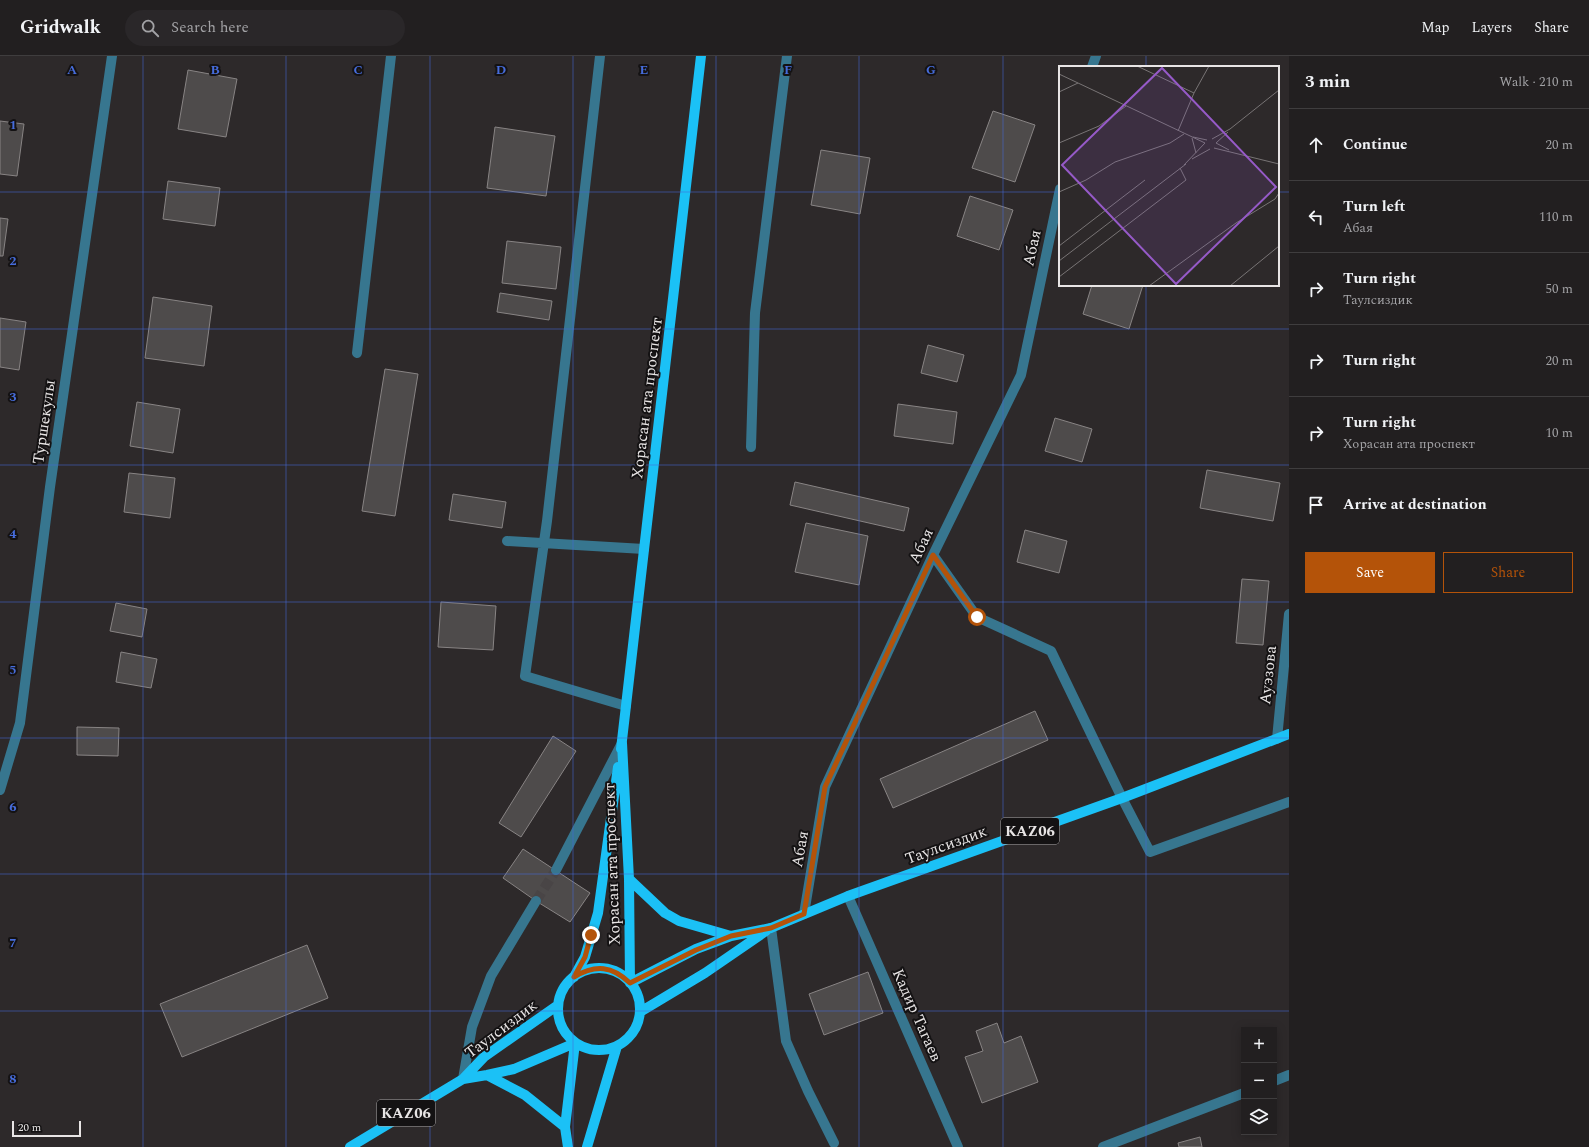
<!DOCTYPE html>
<meta charset="utf-8">
<style>
body{margin:0;font-family:Spectral,serif;background:#2a2729;color:#f1f3f6}
.controls{position:absolute;right:12px;bottom:12px;display:grid;overflow:hidden;border-radius:0px;box-shadow:0 2px 10px #0003}
.controls button{width:36px;height:36px;display:grid;place-items:center;padding:0;border:0;border-bottom:1px solid #3f3d3e;background:#221f20;color:#f1f3f6;font:20px sans-serif}
.scale{position:absolute;left:12px;bottom:10px;width:69px;box-sizing:border-box;padding-left:4px;border:2px solid #e8e5e5;border-top:0;font-size:11px;line-height:14px;white-space:nowrap;color:#e8e5e5;-webkit-text-stroke:3px #141213;paint-order:stroke}
.stop{position:absolute;width:12px;height:12px;margin:-9px;border:3px solid #b45309;border-radius:50%;background:#fff}
.stop.end{background:#b45309;border-color:#fff;box-shadow:0 1px 4px #0008}
.list{margin:0;padding:0;list-style:none}
h2{display:flex;justify-content:space-between;align-items:center;height:52px;margin:0;padding:0 16px;font-size:17px}
h2 small{font-size:13px;font-weight:400;color:#a2a2a5}
.list li{display:grid;grid-template-columns:26px 1fr auto;gap:12px;align-items:center;box-sizing:border-box;height:72px;padding:0 16px;border-top:1px solid #3f3d3e}
.list b{display:block;font-size:15px;white-space:nowrap}
.list p{margin:0;font-size:13px;white-space:nowrap;color:#a2a2a5}
.list em{font-size:13px;font-style:normal;color:#a2a2a5}
.actions{display:flex;gap:8px;padding:12px 16px}
.actions a{flex:1;padding:9px 0;border:1px solid #b45309;border-radius:0px;text-align:center;font-size:14px;color:#b45309}
.actions .main{background:#b45309;color:#fff}
.icon{flex:none;width:22px;height:22px;fill:none;stroke:currentColor;stroke-width:2;stroke-linecap:round;stroke-linejoin:round}
.map{position:relative;flex:none;width:1289px;height:1091px;overflow:hidden}
header{display:flex;align-items:center;gap:24px;box-sizing:border-box;height:56px;padding:0 20px;background:#221f20;border-bottom:1px solid #3f3d3e}
header strong{font-size:19px}
nav{display:flex;gap:22px;margin-inline-start:auto;font-size:14px}
.search{width:280px;height:36px;background:#2a2729;display:flex;align-items:center;gap:10px;box-sizing:border-box;padding:0 14px;border-radius:22px;color:#a2a2a5;font-size:15px}
main{display:flex}
aside{flex:1;background:#221f20}
.map>svg:first-child{display:block}
.building{fill:#4e4b4b;stroke:#888484}
.lines{fill:none;stroke-linecap:round;stroke-linejoin:round}
.minor-tunnel{stroke:#494546;stroke-width:10;stroke-dasharray:10 5;stroke-linecap:butt}
.minor{stroke:#37768f;stroke-width:10}
.major{stroke:#1bc1f6;stroke-width:10}
.route{stroke:#b45309;stroke-width:5}
.grid{fill:none;stroke:#466cdb;stroke-width:1;stroke-opacity:0.55}
.labels{text-anchor:middle;dominant-baseline:central;stroke-width:4;stroke-linejoin:round;paint-order:stroke}
.shield{fill:#141213;stroke:#a8a6a6;stroke-width:1}
.shield-label{font-size:15px;font-weight:bold;fill:#e8e5e5}
.street-label{font-size:16px;fill:#e8e5e5;stroke:#141213}
.inset-road{fill:none;stroke:#787475;stroke-width:1}
.view{fill:#965ac8;fill-opacity:0.15;stroke:#965ac8;stroke-width:2}
.inset-edge{fill:none;stroke:#e8e5e5;stroke-width:2}
.grid-label{font-size:13px;text-anchor:middle;font-weight:bold;fill:#466cdb;stroke:#141213;stroke-width:4;stroke-linejoin:round;paint-order:stroke}
</style>
<header>
<strong>Gridwalk</strong>
<div class="search"><svg class="icon" aria-label="search" viewBox="0 0 24 24"><circle cx="10" cy="10" r="6"/><path d="M15 15l6 6"/></svg>Search here</div>
<nav><a>Map</a><a>Layers</a><a>Share</a></nav>
</header>
<main>
<div class="map">
<svg width="1289" height="1091" viewBox="0 0 1289 1091">
<rect width="100%" height="100%" fill="#2d292a"/>
<path class="building" d="M 188,14 L 237,23 L 226,81 L 178,73 Z
M 993,55 L 1035,69 L 1015,126 L 972,112 Z
M 0,65 L 24,68 L 17,120 L 0,118 Z
M 495,71 L 555,80 L 546,140 L 487,132 Z
M 821,94 L 870,102 L 860,158 L 811,149 Z
M 168,125 L 220,132 L 215,170 L 163,163 Z
M 970,140 L 1013,154 L 999,194 L 957,180 Z
M 0,162 L 8,163 L 3,200 L 0,200 Z
M 507,185 L 561,191 L 556,233 L 502,227 Z
M 1092,229 L 1143,229 L 1129,273 L 1083,258 Z
M 500,237 L 552,245 L 549,264 L 497,256 Z
M 153,241 L 212,250 L 204,310 L 145,302 Z
M 0,262 L 26,266 L 19,314 L 0,311 Z
M 928,289 L 964,299 L 957,326 L 921,317 Z
M 385,313 L 418,318 L 395,460 L 362,455 Z
M 137,346 L 180,353 L 173,397 L 130,390 Z
M 898,348 L 957,356 L 953,388 L 894,380 Z
M 1055,362 L 1092,373 L 1082,406 L 1045,395 Z
M 1207,414 L 1280,427 L 1273,465 L 1200,452 Z
M 129,417 L 175,422 L 170,462 L 124,456 Z
M 795,426 L 909,452 L 904,475 L 790,449 Z
M 453,438 L 506,446 L 502,472 L 449,464 Z
M 806,467 L 868,480 L 859,529 L 795,516 Z
M 1025,474 L 1067,485 L 1059,517 L 1017,506 Z
M 1242,523 L 1269,525 L 1263,589 L 1236,587 Z
M 441,546 L 496,550 L 493,594 L 438,591 Z
M 116,547 L 147,553 L 142,581 L 110,575 Z
M 121,596 L 157,603 L 151,632 L 116,626 Z
M 1035,655 L 1048,684 L 893,752 L 880,723 Z
M 77,671 L 119,672 L 118,700 L 77,699 Z
M 553,680 L 576,695 L 521,781 L 499,767 Z
M 523,793 L 590,837 L 570,866 L 536,845 L 503,822 Z
M 307,889 L 328,942 L 182,1001 L 160,948 Z
M 868,916 L 883,957 L 824,979 L 809,938 Z
M 997,967 L 1004,987 L 1021,980 L 1038,1026 L 982,1047 L 965,1001 L 983,995 L 976,975 Z
M 1200,1081 L 1202,1091 L 1179,1091 L 1178,1087 Z"/>
<g class="lines">
<path class="minor-tunnel" d="M 536,845 L 556,814"/>
<path class="minor" d="M 600,0 L 547,465 L 525,620 L 626,650
M 1092,11 L 1096,0
M 357,297 L 391,0
M 751,391 L 755,257 L 787,0
M 507,485 L 644,493
M 933,499 L 977,561 L 1051,595 L 1122,742 L 1150,796 L 1289,746
M 1277,683 L 1289,558
M 0,734 L 20,667 L 50,431 L 112,0
M 556,814 L 622,687
M 848,840 L 958,1091
M 804,858 L 825,731 L 933,499 L 1021,319 L 1060,133
M 771,872 L 786,985 L 808,1035 L 834,1087
M 463,1023 L 472,971 L 491,920 L 536,845
M 1274,1025 L 1289,1019
M 1103,1091 L 1244,1037"/>
<path class="major" d="M 622,687 L 629,823 L 630,927 L 696,893 L 731,880 L 771,872 L 848,840 L 1122,742 L 1289,678
M 621,693 L 701,0
M 629,823 L 665,857 L 679,865 L 731,880
M558 953a41 41 0 1 1 82 0a41 41 0 1 1-82 0Z
M 574,921 L 585,901 L 598,857 L 618,711
M 640,956 L 705,917 L 766,875
M 487,1019 L 525,1039 L 565,1071
M 463,1023 L 487,1019 L 514,1013 L 575,987 L 565,1071 L 568,1091
M 350,1091 L 463,1023 L 484,1001 L 558,949
M 587,1091 L 617,990"/>
</g>
<g class="lines">
<path class="route" d="M 591,879 L 585,901 L 574,921 C 596,908 612,910 630,927 L 696,894 L 731,880 L 771,872 L 804,858 L 825,731 L 933,499 L 977,561"/>
</g>
<path class="grid" d="M 143,0 L 143,1091M 286,0 L 286,1091M 430,0 L 430,1091M 573,0 L 573,1091M 716,0 L 716,1091M 859,0 L 859,1091M 1003,0 L 1003,1091M 1146,0 L 1146,11M 0,136 L 1060,136M 1278,136 L 1289,136M 1146,229 L 1146,1091M 0,273 L 1289,273M 0,409 L 1289,409M 0,546 L 1289,546M 0,682 L 1289,682M 0,818 L 1289,818M 0,955 L 1289,955"/>
<g class="labels">
<g class="shield">
<rect x="1001" y="762" width="58" height="26" rx="3"/>
<rect x="377" y="1044" width="58" height="26" rx="3"/>
</g>
<g class="shield-label">
<text x="1030" y="775">KAZ06</text>
<text x="406" y="1057">KAZ06</text>
</g>
<g class="street-label">
<text transform="translate(1032 192) rotate(-78)">Абая</text>
<text transform="translate(647 342) rotate(-83)">Хорасан ата проспект</text>
<text transform="translate(44 366) rotate(-82)">Туршекулы</text>
<text transform="translate(921 490) rotate(-65)">Абая</text>
<text transform="translate(1268 619) rotate(-84)">Ауэзова</text>
<text transform="translate(946 789) rotate(-20)">Таулсиздик</text>
<text transform="translate(800 793) rotate(-80)">Абая</text>
<text transform="translate(612 808) rotate(-92)">Хорасан ата проспект</text>
<text transform="translate(917 959) rotate(66)">Кадир Тагаев</text>
<text transform="translate(501 973) rotate(-37)">Таулсиздик</text>
</g>
</g>
<g transform="translate(1059 10)">
<rect width="220" height="220" fill="#2d292a"/>
<path class="inset-road" d="M 78,0 L 135,27M 0,8 L 146,77 L 125,99M 0,26 L 19,17M 119,65 L 135,27 L 150,0M 169,66 L 157,77 L 170,84M 134,71 L 148,74M 133,72 L 137,87M 153,73 L 171,63 L 220,24M 0,77 L 40,60 L 67,40M 155,82 L 220,98M 133,93 L 151,83M 0,126 L 27,114 L 56,96 L 111,77 L 125,68M 0,180 L 86,114M 0,195 L 127,98M 0,211 L 127,114 L 121,102M 90,220 L 177,157 L 216,133 L 220,127M 171,220 L 220,180"/>
<path class="view" d="M 103,2 L 217,121 L 117,218 L 3,99 Z"/>
<rect width="220" height="220" class="inset-edge"/>
</g>
<g class="grid-label">
<text x="72" y="18">A</text>
<text x="215" y="18">B</text>
<text x="358" y="18">C</text>
<text x="501" y="18">D</text>
<text x="644" y="18">E</text>
<text x="788" y="18">F</text>
<text x="931" y="18">G</text>
<text x="13" y="73">1</text>
<text x="13" y="209">2</text>
<text x="13" y="345">3</text>
<text x="13" y="482">4</text>
<text x="13" y="618">5</text>
<text x="13" y="755">6</text>
<text x="13" y="891">7</text>
<text x="13" y="1027">8</text>
</g>
</svg>
<div class="controls">
<button>+</button>
<button>−</button>
<button><svg class="icon" aria-label="layers" viewBox="0 0 24 24"><path d="M12 4l9 5-9 5-9-5zM3 14l9 5 9-5"/></svg></button>
</div>
<div class="scale">20 m</div>
<div class="stop" style="left:977px;top:561px"></div>
<div class="stop end" style="left:591px;top:879px"></div>
</div>
<aside>
<h2>3 min<small>Walk · 210 m</small></h2>
<ul class="list">
<li><svg class="icon" aria-label="ahead" viewBox="0 0 24 24"><path d="M12 20V5M6 11l6-6 6 6"/></svg><div><b>Continue</b></div><em>20 m</em></li>
<li><svg class="icon" aria-label="left" viewBox="0 0 24 24"><path d="M17 20v-9H6M10 6l-5 5 5 5"/></svg><div><b>Turn left</b><p>Абая</p></div><em>110 m</em></li>
<li><svg class="icon" aria-label="right" viewBox="0 0 24 24"><path d="M7 20v-9h11M14 6l5 5-5 5"/></svg><div><b>Turn right</b><p>Таулсиздик</p></div><em>50 m</em></li>
<li><svg class="icon" aria-label="right" viewBox="0 0 24 24"><path d="M7 20v-9h11M14 6l5 5-5 5"/></svg><div><b>Turn right</b></div><em>20 m</em></li>
<li><svg class="icon" aria-label="right" viewBox="0 0 24 24"><path d="M7 20v-9h11M14 6l5 5-5 5"/></svg><div><b>Turn right</b><p>Хорасан ата проспект</p></div><em>10 m</em></li>
<li><svg class="icon" aria-label="arrive" viewBox="0 0 24 24"><path d="M6 21V4h12l-3 4 3 4H6"/></svg><div><b>Arrive at destination</b></div></li>
</ul>
<div class="actions"><a class="main">Save</a><a>Share</a></div>
</aside>
</main>
